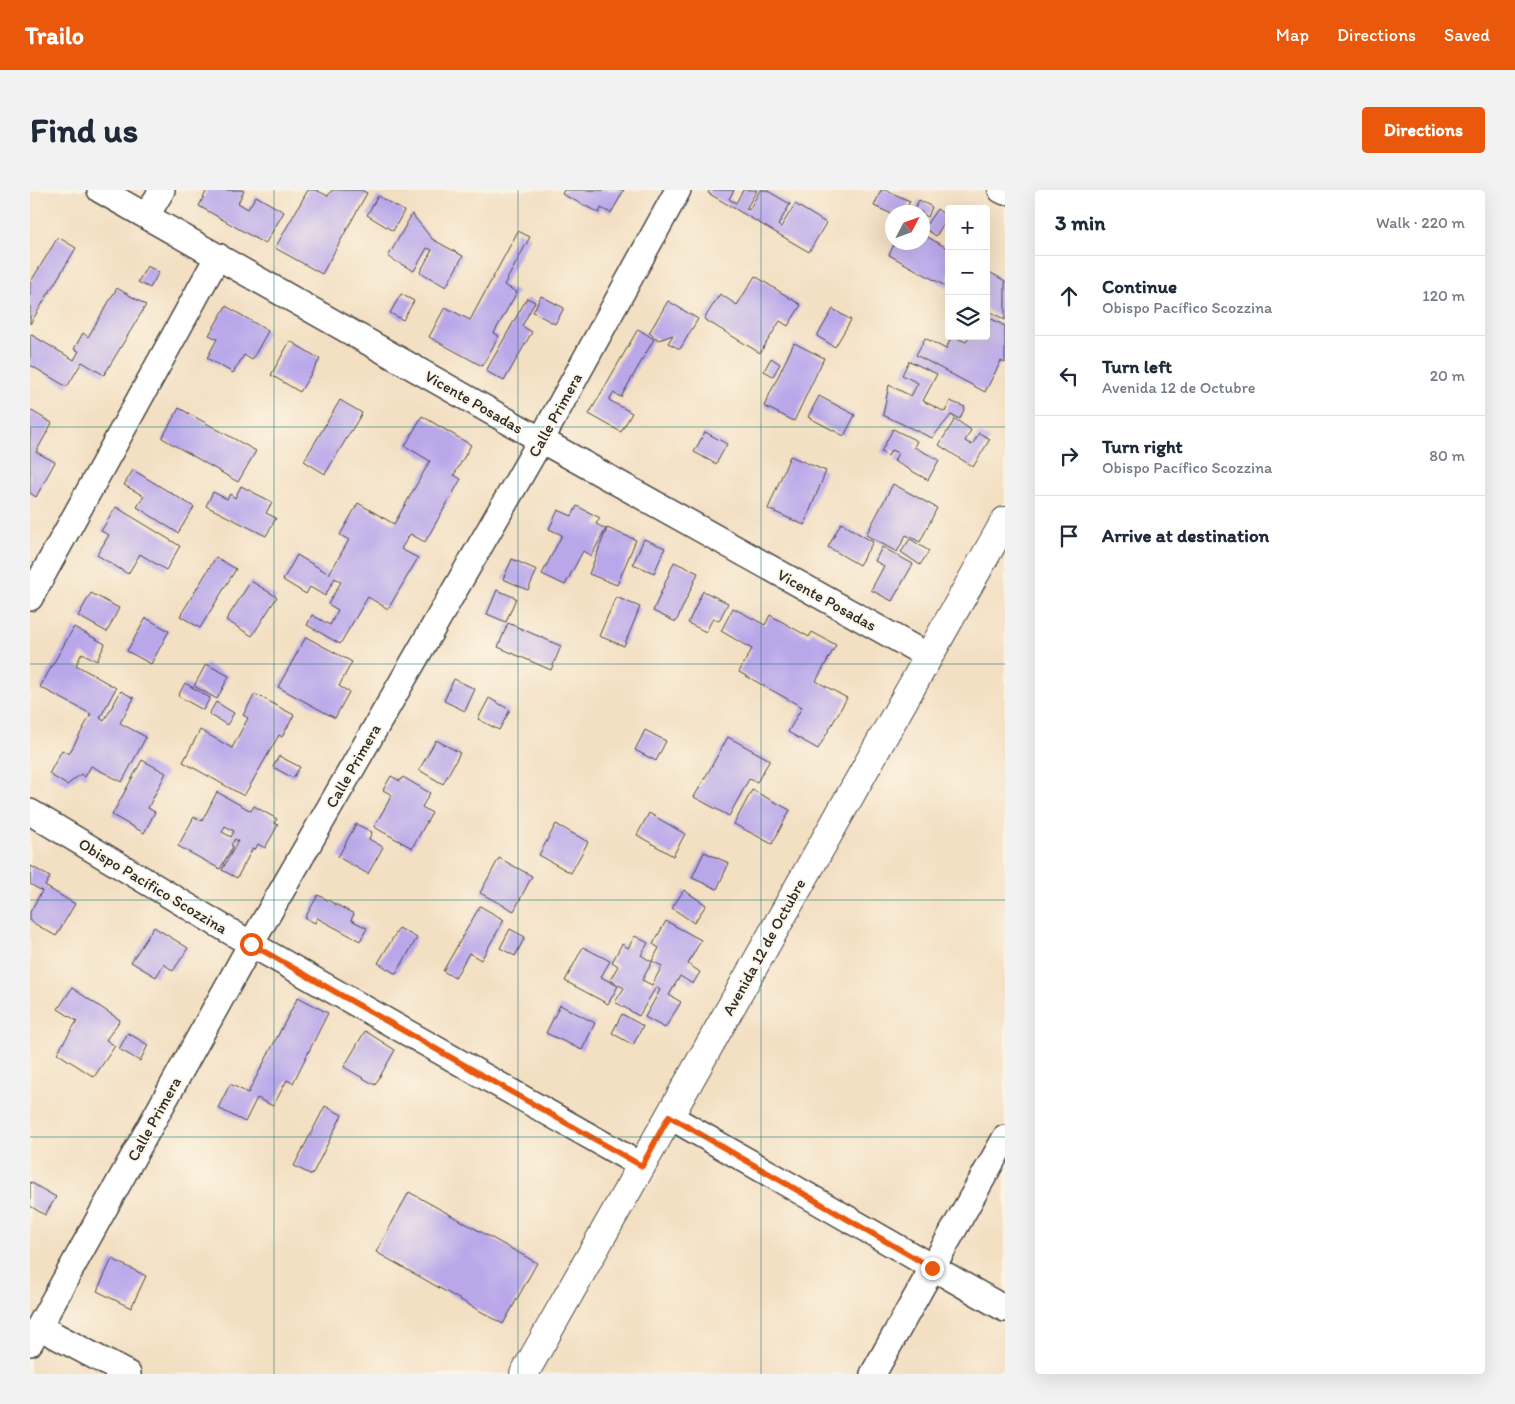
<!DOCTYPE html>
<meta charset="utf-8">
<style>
body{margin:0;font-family:Itim,sans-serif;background:#f2f2f3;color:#1f2937}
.controls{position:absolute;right:15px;top:15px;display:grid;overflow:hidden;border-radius:5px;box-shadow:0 5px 20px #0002}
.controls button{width:45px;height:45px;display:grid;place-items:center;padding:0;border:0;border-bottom:1px solid #e0e1e3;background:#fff;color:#1f2937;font:25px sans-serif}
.compass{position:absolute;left:855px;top:15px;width:45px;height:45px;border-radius:50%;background:#fff;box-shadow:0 5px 20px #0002;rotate:49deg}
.stop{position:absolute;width:15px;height:15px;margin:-11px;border:4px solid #ea580c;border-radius:50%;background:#fff}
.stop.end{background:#ea580c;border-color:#fff;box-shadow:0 1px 5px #0008}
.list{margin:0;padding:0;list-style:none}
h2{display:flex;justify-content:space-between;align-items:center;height:65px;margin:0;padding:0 20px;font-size:21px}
h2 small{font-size:16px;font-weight:400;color:#747a83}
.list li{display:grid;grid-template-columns:32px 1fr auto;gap:15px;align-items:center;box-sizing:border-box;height:80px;padding:0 20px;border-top:1px solid #e0e1e3}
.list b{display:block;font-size:19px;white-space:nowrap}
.list p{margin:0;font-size:16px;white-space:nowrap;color:#747a83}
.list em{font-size:16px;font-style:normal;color:#747a83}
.icon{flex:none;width:28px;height:28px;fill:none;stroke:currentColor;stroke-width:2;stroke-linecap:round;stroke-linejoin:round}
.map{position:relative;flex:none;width:975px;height:1184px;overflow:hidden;border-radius:5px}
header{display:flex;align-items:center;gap:30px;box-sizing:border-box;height:70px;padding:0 25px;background:#ea580c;color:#fff}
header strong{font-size:24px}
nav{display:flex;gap:28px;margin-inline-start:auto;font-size:18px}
.intro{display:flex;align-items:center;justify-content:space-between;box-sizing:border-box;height:120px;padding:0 30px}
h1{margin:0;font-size:35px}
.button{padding:12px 22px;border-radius:5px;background:#ea580c;color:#fff;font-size:18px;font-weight:700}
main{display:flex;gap:30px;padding:0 30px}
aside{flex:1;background:#fff;border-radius:5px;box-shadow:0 5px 20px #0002}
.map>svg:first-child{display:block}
.building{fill:#b9a7ea;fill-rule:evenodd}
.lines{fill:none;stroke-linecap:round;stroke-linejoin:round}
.minor-casing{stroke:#494642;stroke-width:28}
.secondary-casing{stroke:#494642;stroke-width:30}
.minor{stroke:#fff;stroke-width:25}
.secondary{stroke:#fff;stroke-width:28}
.route{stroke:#ea580c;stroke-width:6}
.grid{fill:none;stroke:#0f766e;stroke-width:1;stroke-opacity:0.55}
.labels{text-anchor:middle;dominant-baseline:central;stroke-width:4;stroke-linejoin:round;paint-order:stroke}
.street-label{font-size:16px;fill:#2b2b2b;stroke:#fcf5e5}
</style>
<header>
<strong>Trailo</strong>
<nav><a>Map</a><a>Directions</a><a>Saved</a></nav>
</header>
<div class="intro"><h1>Find us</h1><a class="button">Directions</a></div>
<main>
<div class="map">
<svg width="975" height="1184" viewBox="0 0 975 1184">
<rect width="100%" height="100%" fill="#fcf5e5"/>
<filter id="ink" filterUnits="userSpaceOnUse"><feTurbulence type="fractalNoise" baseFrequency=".02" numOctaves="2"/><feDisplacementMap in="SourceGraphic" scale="10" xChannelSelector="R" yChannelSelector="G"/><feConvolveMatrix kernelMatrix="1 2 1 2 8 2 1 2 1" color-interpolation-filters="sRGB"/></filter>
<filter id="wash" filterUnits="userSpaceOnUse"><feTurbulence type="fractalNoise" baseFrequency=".0096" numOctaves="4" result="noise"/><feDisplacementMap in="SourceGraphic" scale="20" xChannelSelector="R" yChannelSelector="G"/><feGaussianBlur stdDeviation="1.12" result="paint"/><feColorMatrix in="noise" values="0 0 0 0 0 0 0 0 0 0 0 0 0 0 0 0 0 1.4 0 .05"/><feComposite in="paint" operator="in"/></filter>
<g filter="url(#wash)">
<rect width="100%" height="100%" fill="#f3dfc2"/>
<g id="blocks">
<path class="building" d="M 177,0 L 212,0 L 214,1 L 208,13 L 218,19 L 226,6 L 254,22 L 235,54 L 169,16 Z
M 278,0 L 286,0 L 298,6 L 302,0 L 331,0 L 337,3 L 292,84 L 245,58 Z
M 534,0 L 594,0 L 581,23 L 571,18 L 569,23 L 532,4 Z
M 680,0 L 704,0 L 699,9 L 706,13 L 713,0 L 727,0 L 716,19 L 719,20 L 730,0 L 736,0 L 760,14 L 748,35 L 751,37 L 765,14 L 796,33 L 779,62 L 678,3 Z
M 851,0 L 855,0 L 880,11 L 875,22 L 862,22 L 862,24 L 844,16 Z
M 348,6 L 374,21 L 363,41 L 337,25 Z
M 889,10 L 902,17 L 898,27 L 892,24 L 892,22 L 884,20 Z
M 907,19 L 918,27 L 906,46 L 894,38 Z
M 382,24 L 402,49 L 433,66 L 416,97 L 390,82 L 402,60 L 397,58 L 384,81 L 358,67 Z
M 488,41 L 500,47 L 474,95 L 487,102 L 464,143 L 469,146 L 452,176 L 399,147 L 415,117 L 440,130 Z
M 892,44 L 919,59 L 919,98 L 859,65 L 865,52 L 892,52 Z
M 28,47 L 46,58 L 0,134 L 0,93 Z
M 117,76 L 129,82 L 120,98 L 108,92 Z
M 956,80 L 975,91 L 975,130 L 956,119 Z
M 725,86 L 771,115 L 758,136 L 750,131 L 730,163 L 674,129 L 690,104 L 707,115 Z
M 87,98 L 116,115 L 74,185 L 52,172 L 37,197 L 0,175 L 0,144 L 44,170 L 49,161 L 44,159 L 53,143 L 58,147 Z
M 371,104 L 384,111 L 373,130 L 360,123 Z
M 511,106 L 534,118 L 525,134 L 503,122 Z
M 497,108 L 505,112 L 492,136 L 502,142 L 474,191 L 456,181 Z
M 638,111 L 668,129 L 650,159 L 638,153 L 643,145 L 629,150 L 619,143 Z
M 196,116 L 238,141 L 222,170 L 214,165 L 203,183 L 177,168 L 187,149 L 179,145 Z
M 803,119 L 821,130 L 805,157 L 787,146 Z
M 956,126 L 975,136 L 975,173 L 971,171 L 955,202 L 886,165 L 895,148 L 916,159 L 922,146 L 936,152 L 939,146 L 956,146 Z
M 608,139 L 624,149 L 591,207 L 583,203 L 579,210 L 602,223 L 591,242 L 559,224 Z
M 260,151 L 290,169 L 270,202 L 241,185 Z
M 764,153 L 794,168 L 764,231 L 734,216 Z
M 741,168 L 750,174 L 743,186 L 734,181 Z
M 879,171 L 907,184 L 893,211 L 915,222 L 920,211 L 935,217 L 930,229 L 921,225 L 902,248 L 853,225 L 859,195 L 881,206 L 888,193 L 872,185 Z
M 789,206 L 825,225 L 814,246 L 778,227 Z
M 310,210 L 332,223 L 295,284 L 274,271 Z
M 149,218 L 226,261 L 208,292 L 132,248 Z
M 0,220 L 22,233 L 6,262 L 25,272 L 6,307 L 0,303 Z
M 392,226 L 441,255 L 424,285 L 431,289 L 395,352 L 380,344 L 371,359 L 388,368 L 358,419 L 338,407 L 310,454 L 277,435 L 282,425 L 300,435 L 308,420 L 298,414 L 311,392 L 305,388 L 295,406 L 280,397 L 276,404 L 253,390 L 267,365 L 299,384 L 319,350 L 310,345 L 328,313 L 364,334 L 400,271 L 375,256 Z
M 925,229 L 941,240 L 935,251 L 942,255 L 949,243 L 960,249 L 943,277 L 909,255 Z
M 863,239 L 887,251 L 884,257 L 909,270 L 898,290 L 864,271 L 868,263 L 861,260 L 858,266 L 851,262 Z
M 675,242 L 697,254 L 686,274 L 664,262 Z
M 760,266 L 796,281 L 774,335 L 738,319 Z
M 103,280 L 164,317 L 148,343 L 107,317 L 114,306 L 94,295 Z
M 863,294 L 907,318 L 890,352 L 876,345 L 867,362 L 836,345 Z
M 211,296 L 242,312 L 236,323 L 246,328 L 236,346 L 176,316 L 183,302 L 197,309 L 200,304 L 205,308 Z
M 547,316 L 570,328 L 566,334 L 576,339 L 561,366 L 553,361 L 535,395 L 512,384 L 532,345 L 519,339 L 528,320 L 542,326 Z
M 86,317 L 150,356 L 136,380 L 110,364 L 98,384 L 67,365 L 79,345 L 71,341 Z
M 811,333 L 843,352 L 829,375 L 798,357 Z
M 577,338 L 606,350 L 587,395 L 559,384 Z
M 614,349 L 635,358 L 624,383 L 603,374 Z
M 880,349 L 899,361 L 890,375 L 871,362 Z
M 852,357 L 883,374 L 862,411 L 841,400 L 854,376 L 845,371 Z
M 186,367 L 206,379 L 170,438 L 150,426 Z
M 482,369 L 507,380 L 498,400 L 473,389 Z
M 644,372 L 668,383 L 646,432 L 623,421 Z
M 221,391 L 247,407 L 222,446 L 196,430 Z
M 467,400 L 486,408 L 476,432 L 457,424 Z
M 673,401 L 698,413 L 689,431 L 683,428 L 676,442 L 658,433 Z
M 61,403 L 89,418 L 77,442 L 48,426 Z
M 586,407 L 610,417 L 594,456 L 569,446 Z
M 703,418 L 735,435 L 740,425 L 779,447 L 782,442 L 806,455 L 786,491 L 817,508 L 788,559 L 758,542 L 772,517 L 709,482 L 722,459 L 691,441 Z
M 116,428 L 139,441 L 121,474 L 97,461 Z
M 478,433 L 531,456 L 521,480 L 468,457 Z
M 44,437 L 75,454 L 67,471 L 52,463 L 46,475 L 86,498 L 70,528 L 74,531 L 91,501 L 104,508 L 90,533 L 116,547 L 92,592 L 61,576 L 55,587 L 51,584 L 37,595 L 19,584 L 32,560 L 39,564 L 61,524 L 10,497 Z
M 276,447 L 322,472 L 309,496 L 319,502 L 305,528 L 248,497 Z
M 176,474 L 199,486 L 187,509 L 164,496 Z
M 424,489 L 445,499 L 435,521 L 414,511 Z
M 155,493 L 180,508 L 173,520 L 148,506 Z
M 225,504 L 264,525 L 252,547 L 249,545 L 214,606 L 153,572 L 170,540 L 202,558 L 218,528 L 213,525 Z
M 459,508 L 480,520 L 469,540 L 448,529 Z
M 186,512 L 204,523 L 197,535 L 179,524 Z
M 615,540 L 636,551 L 626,571 L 605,560 Z
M 698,547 L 740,570 L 727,592 L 719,589 L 699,626 L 664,607 Z
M 406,550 L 430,563 L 413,594 L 389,580 Z
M 249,566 L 270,577 L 263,588 L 243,577 Z
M 112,570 L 136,583 L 118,618 L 125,622 L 114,643 L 82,625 Z
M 361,586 L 370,591 L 373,587 L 400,603 L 392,617 L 402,623 L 382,658 L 344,637 L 362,605 L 353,600 Z
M 722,600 L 760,620 L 742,654 L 704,634 Z
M 187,602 L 221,621 L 224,616 L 247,629 L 244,633 L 248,635 L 235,658 L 228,654 L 225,660 L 223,658 L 207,688 L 192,680 L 208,651 L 205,649 L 201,655 L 203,656 L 190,679 L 148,656 L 164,627 L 172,631 ZM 195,636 L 204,641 L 201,647 L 192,642 Z
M 619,623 L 655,644 L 643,666 L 607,645 Z
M 326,634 L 342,642 L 339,649 L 353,657 L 338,684 L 308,667 Z
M 526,634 L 558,652 L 541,683 L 509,665 Z
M 674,662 L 699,673 L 687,699 L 662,688 Z
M 469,668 L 502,686 L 484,721 L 450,703 Z
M 1,676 L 20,687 L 15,696 L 45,714 L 26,746 L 0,731 L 0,722 L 12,701 L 0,694 Z
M 654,700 L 676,715 L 664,733 L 642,718 Z
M 288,705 L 324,724 L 321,730 L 337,738 L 330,751 L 287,728 L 285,733 L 275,728 Z
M 450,716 L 474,730 L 451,770 L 439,763 L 425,788 L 413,781 Z
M 636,731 L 671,750 L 658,774 L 670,782 L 663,794 L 650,786 L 639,805 L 651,812 L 635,838 L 615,827 L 630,800 L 626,797 L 609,826 L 585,812 L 594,798 L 580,790 L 588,776 L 582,772 L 592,754 L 598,758 L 605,746 L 618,753 L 611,765 L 622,772 L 612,790 L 622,795 L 632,776 L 622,771 L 629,758 L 623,754 Z
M 124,737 L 158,758 L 143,781 L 134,774 L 126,787 L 101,772 Z
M 369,738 L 387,748 L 366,784 L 348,773 Z
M 480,739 L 495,747 L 485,766 L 470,758 Z
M 553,757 L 580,771 L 571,787 L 588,796 L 578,814 L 535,791 Z
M 42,798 L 90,830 L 76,850 L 85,856 L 64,887 L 27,863 L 47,831 L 28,819 Z
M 268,807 L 298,823 L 263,893 L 257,890 L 243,916 L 227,908 L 215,932 L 188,918 L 200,894 L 218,903 Z
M 530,815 L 565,833 L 552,860 L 516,843 Z
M 592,824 L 613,836 L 603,855 L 582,843 Z
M 335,841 L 365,860 L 345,895 L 314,877 Z
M 98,843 L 118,855 L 110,871 L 89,859 Z
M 295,916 L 312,925 L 282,985 L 264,976 Z
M 0,992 L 26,1007 L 15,1025 L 0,1016 Z
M 379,1002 L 507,1073 L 473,1134 L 346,1062 Z
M 82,1069 L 116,1086 L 101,1118 L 67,1101 Z"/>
</g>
</g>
<g filter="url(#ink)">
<use href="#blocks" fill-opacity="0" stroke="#494642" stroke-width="1"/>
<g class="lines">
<defs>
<path id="minor" d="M 70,0 L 511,250 L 898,466
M 971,0 L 975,2
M 117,25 L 132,0
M 0,408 L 188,66
M 0,622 L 221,754 L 612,976
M 639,926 L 975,1119
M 9,1137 L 98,1184
M 0,1153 L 221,754 L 511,250 L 648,0
M 843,1184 L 975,948"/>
<path id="secondary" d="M 494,1184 L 975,331"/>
</defs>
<use href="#minor" class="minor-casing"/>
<use href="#secondary" class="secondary-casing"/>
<use href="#minor" class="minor"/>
<use href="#secondary" class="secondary"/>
</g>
</g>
<g class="lines" filter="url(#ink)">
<path class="route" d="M 221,754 L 612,976 L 639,926 L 902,1078"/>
</g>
<path class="grid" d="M 244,0 L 244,1184M 488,0 L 488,1184M 731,0 L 731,1184M 0,237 L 975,237M 0,474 L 975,474M 0,710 L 975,710M 0,947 L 975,947"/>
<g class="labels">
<g class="street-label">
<text transform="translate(444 212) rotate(30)">Vicente Posadas</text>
<text transform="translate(525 225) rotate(-61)">Calle Primera</text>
<text transform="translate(797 410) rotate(29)">Vicente Posadas</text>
<text transform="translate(323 576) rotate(-60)">Calle Primera</text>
<text transform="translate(123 696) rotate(31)">Obispo Pacífico Scozzina</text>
<text transform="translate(734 757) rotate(-61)">Avenida 12 de Octubre</text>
<text transform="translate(124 929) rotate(-61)">Calle Primera</text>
</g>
</g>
</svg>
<div class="controls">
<button>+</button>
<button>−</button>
<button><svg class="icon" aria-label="layers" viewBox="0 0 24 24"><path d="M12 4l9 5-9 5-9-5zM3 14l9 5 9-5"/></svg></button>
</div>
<svg class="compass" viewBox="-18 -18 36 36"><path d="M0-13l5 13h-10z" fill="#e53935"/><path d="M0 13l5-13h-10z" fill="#747a83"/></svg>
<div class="stop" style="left:221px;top:754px"></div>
<div class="stop end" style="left:902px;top:1078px"></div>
</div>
<aside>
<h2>3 min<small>Walk · 220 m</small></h2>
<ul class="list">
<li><svg class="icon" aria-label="ahead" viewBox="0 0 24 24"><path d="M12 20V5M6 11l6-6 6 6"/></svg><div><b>Continue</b><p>Obispo Pacífico Scozzina</p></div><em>120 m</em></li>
<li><svg class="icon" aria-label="left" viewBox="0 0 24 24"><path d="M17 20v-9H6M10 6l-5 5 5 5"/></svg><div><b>Turn left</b><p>Avenida 12 de Octubre</p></div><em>20 m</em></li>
<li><svg class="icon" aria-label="right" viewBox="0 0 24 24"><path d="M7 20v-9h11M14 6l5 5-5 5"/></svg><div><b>Turn right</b><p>Obispo Pacífico Scozzina</p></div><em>80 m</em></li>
<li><svg class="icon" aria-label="arrive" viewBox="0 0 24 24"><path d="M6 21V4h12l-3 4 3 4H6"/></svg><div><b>Arrive at destination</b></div></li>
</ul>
</aside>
</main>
